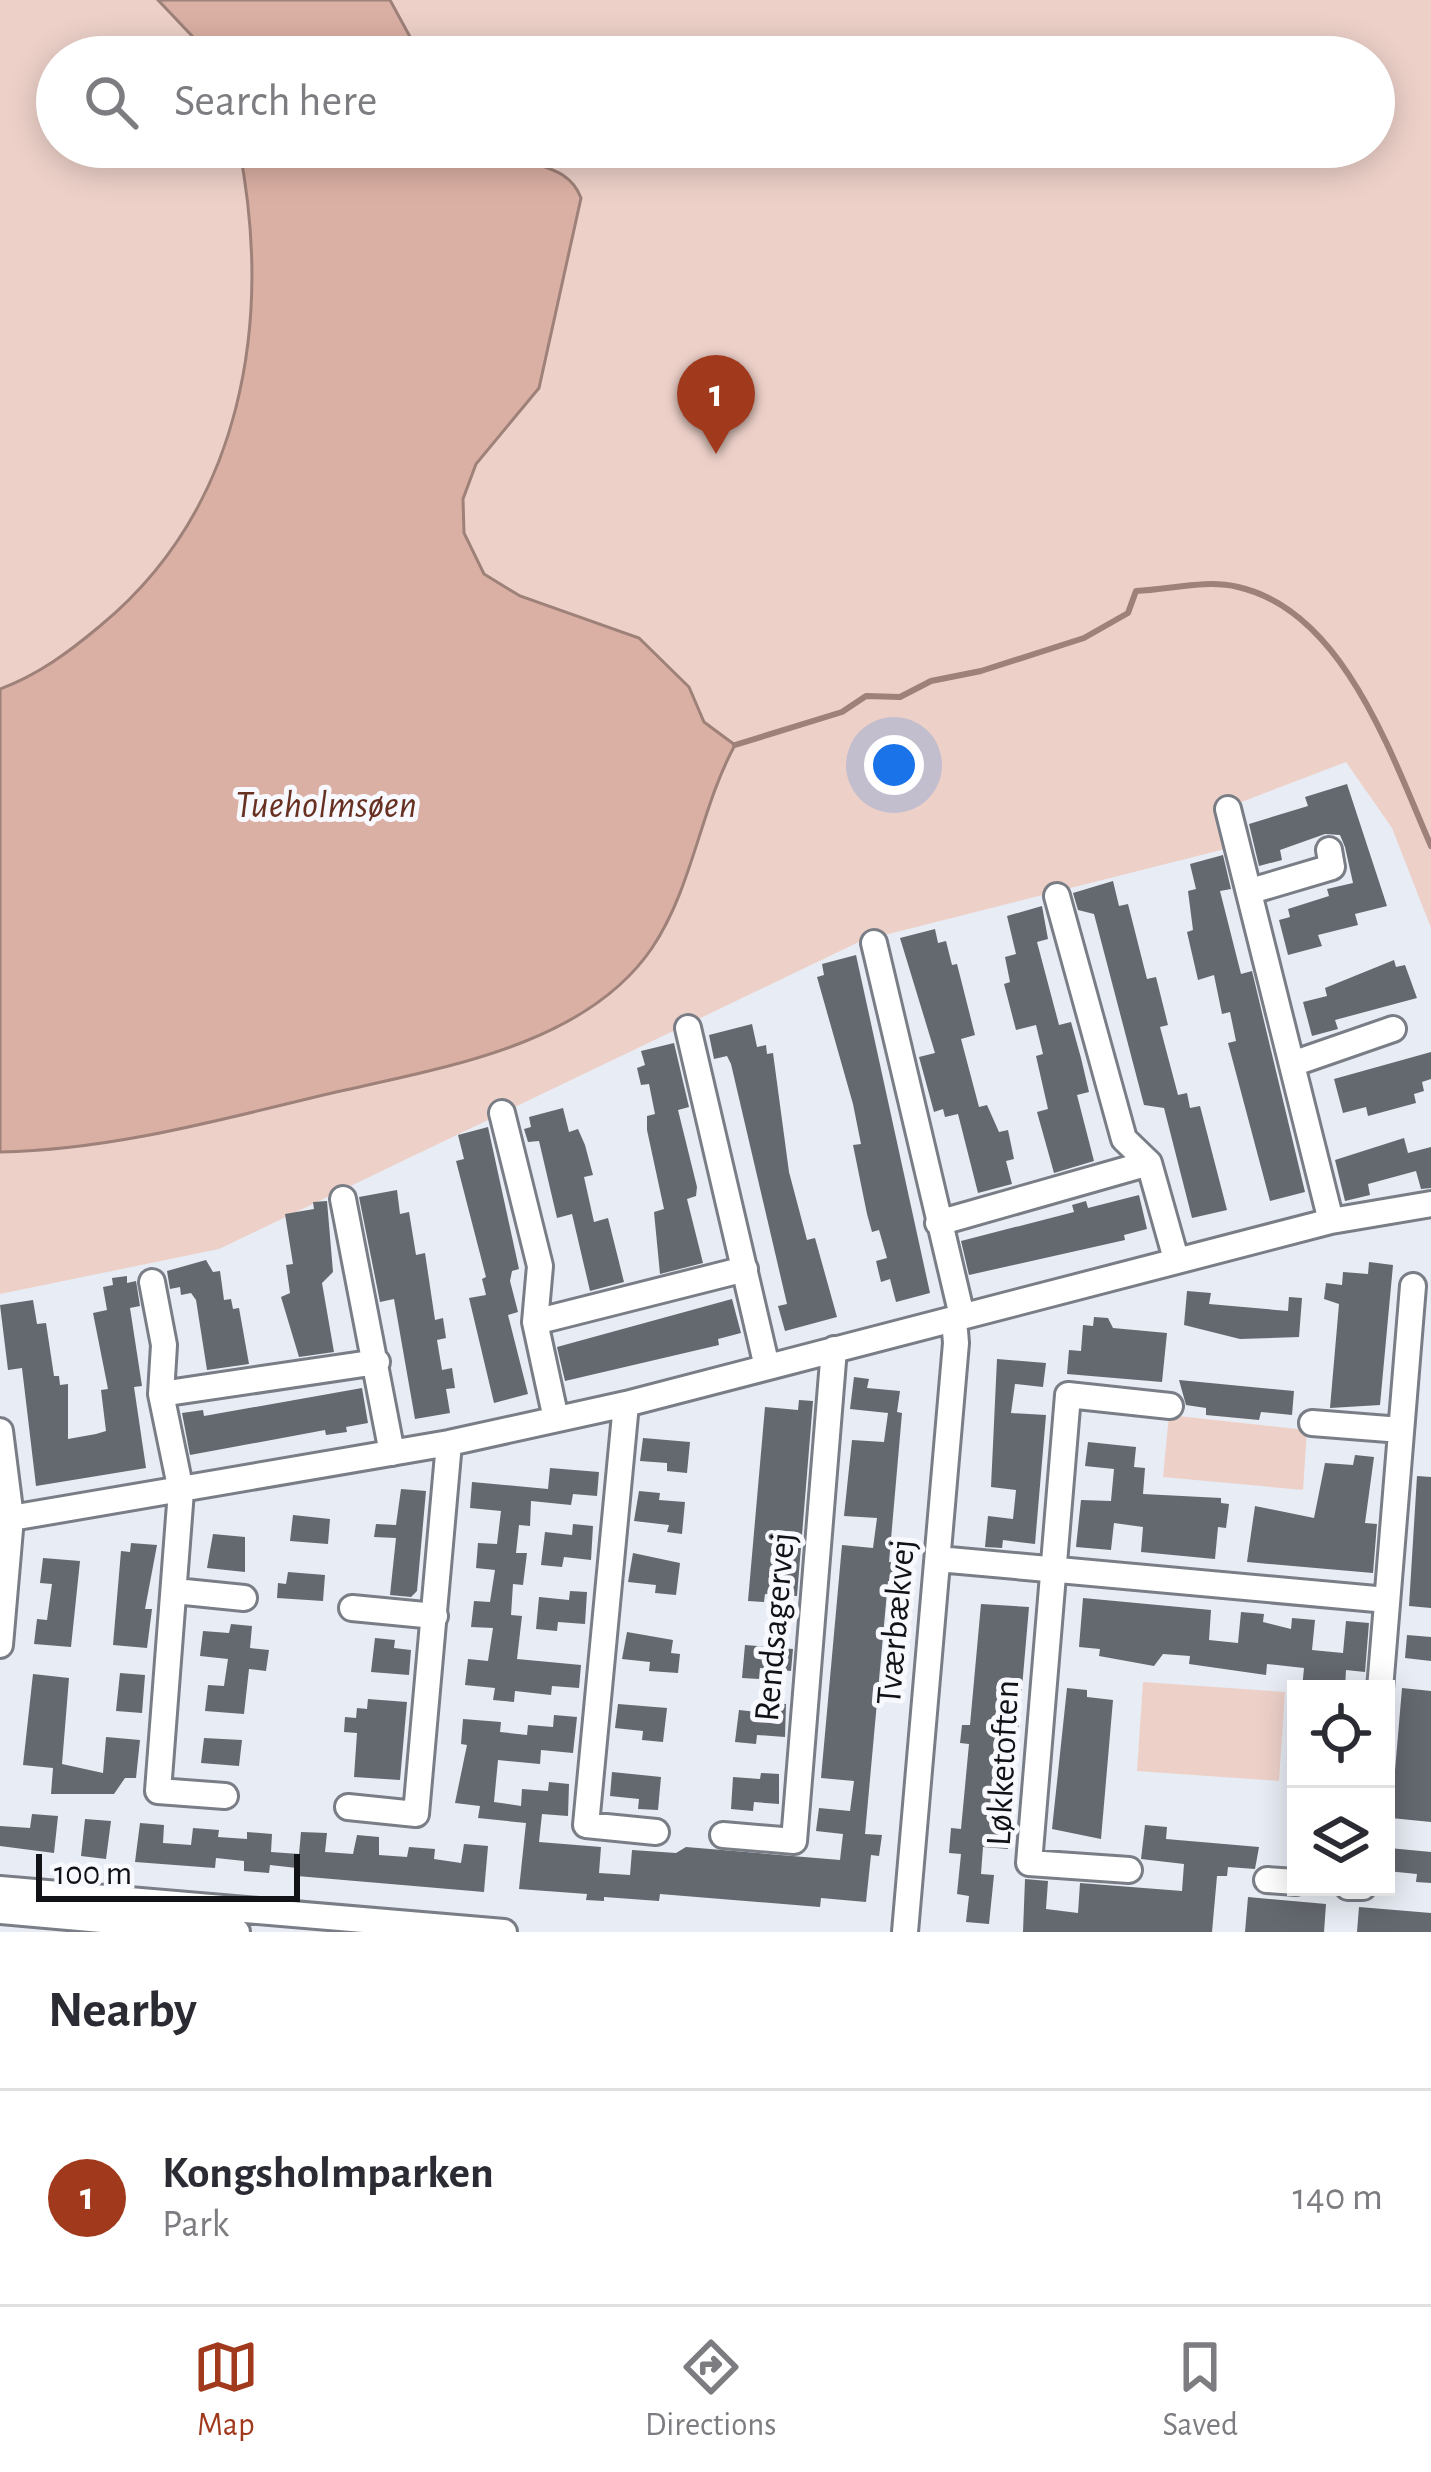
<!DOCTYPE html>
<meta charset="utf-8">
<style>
body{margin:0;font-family:"Alegreya Sans",sans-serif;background:#f7f7f7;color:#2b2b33}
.controls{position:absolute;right:36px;bottom:36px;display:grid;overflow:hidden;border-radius:0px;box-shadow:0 6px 30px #0003}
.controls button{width:108px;height:108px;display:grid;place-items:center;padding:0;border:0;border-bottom:3px solid #e1e1e2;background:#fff;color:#2b2b33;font:60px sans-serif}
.scale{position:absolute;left:36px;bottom:30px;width:264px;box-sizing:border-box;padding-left:12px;border:6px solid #111215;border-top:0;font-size:33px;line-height:42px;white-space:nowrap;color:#111215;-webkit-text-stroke:9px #f7f9fe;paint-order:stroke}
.you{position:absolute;left:894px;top:765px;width:42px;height:42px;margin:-30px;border:9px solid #fff;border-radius:50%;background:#1a73e8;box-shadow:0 0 0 18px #1a73e833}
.badge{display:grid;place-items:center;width:78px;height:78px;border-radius:50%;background:#a1391c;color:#fff;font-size:39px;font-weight:700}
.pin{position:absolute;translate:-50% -99px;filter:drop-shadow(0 3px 6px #0008)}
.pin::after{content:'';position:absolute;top:63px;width:42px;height:36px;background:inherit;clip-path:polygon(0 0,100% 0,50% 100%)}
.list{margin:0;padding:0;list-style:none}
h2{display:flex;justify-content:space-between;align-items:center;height:156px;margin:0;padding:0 48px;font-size:51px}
h2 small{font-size:39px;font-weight:400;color:#7c7c81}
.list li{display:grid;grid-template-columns:78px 1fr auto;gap:36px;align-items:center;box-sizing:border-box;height:216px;padding:0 48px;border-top:3px solid #e1e1e2}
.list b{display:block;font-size:45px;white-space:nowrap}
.list p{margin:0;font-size:39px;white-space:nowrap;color:#7c7c81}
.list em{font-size:39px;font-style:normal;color:#7c7c81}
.icon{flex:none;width:66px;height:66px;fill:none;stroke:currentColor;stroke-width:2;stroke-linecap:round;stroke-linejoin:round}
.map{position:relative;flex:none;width:1431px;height:1932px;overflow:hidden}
.search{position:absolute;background:#fff;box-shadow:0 6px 30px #0003;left:36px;right:36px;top:36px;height:132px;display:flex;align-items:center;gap:30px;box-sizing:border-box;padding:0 42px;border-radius:66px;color:#7c7c81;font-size:45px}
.sheet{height:372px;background:#fff}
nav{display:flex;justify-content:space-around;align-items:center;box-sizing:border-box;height:168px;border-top:3px solid #e1e1e2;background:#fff;font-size:33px;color:#7c7c81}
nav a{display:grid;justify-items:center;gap:6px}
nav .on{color:#a1391c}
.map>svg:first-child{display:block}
.green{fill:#edd1c9;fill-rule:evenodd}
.water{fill:#dbb0a4;stroke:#9e8179;stroke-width:3}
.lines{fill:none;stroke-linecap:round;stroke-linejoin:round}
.stream{stroke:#9e8179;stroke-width:6}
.building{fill:#64686f}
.minor-casing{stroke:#797d85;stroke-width:30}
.minor{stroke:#fff;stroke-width:24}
.labels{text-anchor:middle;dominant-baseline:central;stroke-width:10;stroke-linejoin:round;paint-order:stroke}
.street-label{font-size:36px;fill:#111215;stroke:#f7f9fe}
.water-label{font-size:39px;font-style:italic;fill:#673021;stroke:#f7f9fe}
</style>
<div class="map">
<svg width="1431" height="1932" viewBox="0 0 1431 1932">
<rect width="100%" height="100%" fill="#e8ecf4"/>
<path class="green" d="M 0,0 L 1431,0 L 1431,928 L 1392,828 L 1346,762 L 1239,803 L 1233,847 L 861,941 L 219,1249 L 0,1294 ZM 57,57 L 1374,57 L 1374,147 L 57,147 Z
M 1169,1415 L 1307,1430 L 1303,1490 L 1163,1477 Z
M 1143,1682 L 1285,1692 L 1279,1781 L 1137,1771 Z"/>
<path class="water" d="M 158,0 L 390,0 L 421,57 L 212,57 Z
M 239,147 L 502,147 C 528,170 567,161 581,198 L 539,388 L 476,464 L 463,499 L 464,533 L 484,574 L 520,596 L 639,638 L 689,687 L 704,722 L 735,745 C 700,809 693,887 652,948 C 582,1051 426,1070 315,1097 C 212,1122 107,1150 0,1152 L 0,689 C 38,675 69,652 100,626 C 243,508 273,322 239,147 Z"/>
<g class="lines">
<path class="stream" d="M 735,745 L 842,712 L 866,696 L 900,697 L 931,681 L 981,671 L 1084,638 L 1128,613 L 1136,591 C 1170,590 1204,579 1238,587 C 1344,611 1392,757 1431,846"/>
</g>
<path class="building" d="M 1347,784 L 1387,906 L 1355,914 L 1358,925 L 1318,935 L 1322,946 L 1288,955 L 1279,920 L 1290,917 L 1288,909 L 1329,896 L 1327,889 L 1353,883 L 1345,847 L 1340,835 L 1325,834 L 1280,850 L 1282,860 L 1259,866 L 1249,824 L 1308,806 L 1305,797 Z
M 1223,855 L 1231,889 L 1220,891 L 1241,974 L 1252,971 L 1305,1192 L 1270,1201 L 1228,1043 L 1236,1041 L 1230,1012 L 1222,1014 L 1214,975 L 1198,980 L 1187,932 L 1193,930 L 1188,891 L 1196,889 L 1190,864 Z
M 1113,881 L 1119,906 L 1128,904 L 1147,979 L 1156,977 L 1168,1025 L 1160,1027 L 1178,1095 L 1187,1093 L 1190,1108 L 1200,1106 L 1227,1210 L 1192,1218 L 1164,1108 L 1144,1105 L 1094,914 L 1078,910 L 1073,893 Z
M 1042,906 L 1048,939 L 1037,942 L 1059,1025 L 1071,1022 L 1081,1058 L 1089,1092 L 1077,1095 L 1094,1161 L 1054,1173 L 1037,1112 L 1048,1109 L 1036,1056 L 1043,1054 L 1036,1025 L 1016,1030 L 1004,984 L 1010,982 L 1005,957 L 1016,954 L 1007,916 Z
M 935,929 L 938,943 L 946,941 L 952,965 L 957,964 L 975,1035 L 961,1039 L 979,1107 L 987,1105 L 999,1132 L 1008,1130 L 1014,1159 L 1006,1161 L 1012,1184 L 978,1193 L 958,1114 L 945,1117 L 943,1109 L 934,1112 L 919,1057 L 935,1053 L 900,938 Z
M 856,955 L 930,1293 L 896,1302 L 890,1279 L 881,1282 L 876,1261 L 887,1258 L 879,1230 L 872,1232 L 867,1214 L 853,1145 L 861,1144 L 853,1104 L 817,977 L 824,975 L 822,964 Z
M 1394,960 L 1396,967 L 1405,965 L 1417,998 L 1335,1020 L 1338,1029 L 1312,1036 L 1303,1002 L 1327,996 L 1325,988 Z
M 752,1024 L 757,1047 L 766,1045 L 767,1054 L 773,1053 L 789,1172 L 807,1240 L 815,1238 L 837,1317 L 785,1331 L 778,1306 L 787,1304 L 731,1064 L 727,1056 L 714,1059 L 709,1035 Z
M 674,1043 L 689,1107 L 678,1110 L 697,1187 L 696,1196 L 687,1199 L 703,1263 L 660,1274 L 654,1212 L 664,1209 L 647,1130 L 647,1116 L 655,1114 L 649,1084 L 641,1085 L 637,1068 L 645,1065 L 641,1051 Z
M 1431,1052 L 1431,1079 L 1422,1082 L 1424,1091 L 1414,1094 L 1416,1103 L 1368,1116 L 1366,1107 L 1343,1113 L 1334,1079 Z
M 563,1108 L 569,1132 L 578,1129 L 585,1145 L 593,1175 L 584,1177 L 594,1222 L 608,1218 L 624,1282 L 590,1291 L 572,1214 L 557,1218 L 539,1141 L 528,1142 L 524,1129 L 531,1127 L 529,1117 Z
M 488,1127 L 519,1269 L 512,1271 L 510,1281 L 518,1312 L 508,1315 L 528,1394 L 494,1403 L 469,1298 L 486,1295 L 482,1279 L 486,1277 L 456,1161 L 464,1159 L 458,1135 Z
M 1404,1138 L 1408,1153 L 1431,1147 L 1431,1188 L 1421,1189 L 1416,1171 L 1368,1184 L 1370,1195 L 1345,1201 L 1335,1160 Z
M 397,1190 L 400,1214 L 409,1212 L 416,1255 L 425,1253 L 435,1320 L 443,1318 L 446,1338 L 437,1340 L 442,1370 L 452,1368 L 455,1388 L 446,1389 L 450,1413 L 415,1419 L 394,1299 L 380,1302 L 359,1197 Z
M 1139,1195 L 1147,1229 L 1124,1235 L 1125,1240 L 969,1275 L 961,1241 L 1074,1212 L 1072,1205 L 1086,1201 L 1088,1208 Z
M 327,1201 L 333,1272 L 322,1283 L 334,1352 L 299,1357 L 281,1297 L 290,1293 L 286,1265 L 293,1264 L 285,1214 L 314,1209 L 313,1202 Z
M 206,1260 L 213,1272 L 220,1271 L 224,1300 L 231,1299 L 233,1309 L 239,1308 L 249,1364 L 207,1370 L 196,1300 L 191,1293 L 181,1295 L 180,1287 L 170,1289 L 167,1271 Z
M 1369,1262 L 1393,1265 L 1380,1405 L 1330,1408 L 1339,1304 L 1324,1299 L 1326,1283 L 1342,1285 L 1343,1272 L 1368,1274 Z
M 127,1276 L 127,1283 L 136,1281 L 140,1306 L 130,1308 L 142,1386 L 134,1387 L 146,1468 L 36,1486 L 22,1368 L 8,1370 L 0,1305 L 33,1300 L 37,1324 L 46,1323 L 54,1376 L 59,1376 L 60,1385 L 68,1384 L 68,1439 L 96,1434 L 106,1431 L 101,1390 L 108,1389 L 93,1313 L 107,1310 L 103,1287 L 113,1285 L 112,1278 Z
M 1187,1291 L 1211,1293 L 1209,1304 L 1288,1311 L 1289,1297 L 1302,1298 L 1299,1337 L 1240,1339 L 1184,1325 Z
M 732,1299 L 741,1333 L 718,1339 L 719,1345 L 565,1381 L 557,1347 Z
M 1094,1317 L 1108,1318 L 1113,1328 L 1167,1333 L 1162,1382 L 1067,1374 L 1069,1350 L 1081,1351 L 1083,1325 L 1093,1326 Z
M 997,1359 L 1046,1363 L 1043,1387 L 1015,1384 L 1011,1413 L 1046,1415 L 1035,1544 L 1003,1540 L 1002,1548 L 985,1547 L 988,1516 L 1013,1519 L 1016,1490 L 991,1487 Z
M 854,1377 L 869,1379 L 867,1388 L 900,1391 L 897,1412 L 902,1413 L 889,1562 L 898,1563 L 896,1582 L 888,1581 L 865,1834 L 882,1835 L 879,1856 L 871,1855 L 866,1902 L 821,1898 L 820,1907 L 660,1894 L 659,1901 L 604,1897 L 604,1901 L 586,1900 L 587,1894 L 519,1889 L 526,1823 L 478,1818 L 480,1806 L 455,1803 L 467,1745 L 461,1744 L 463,1719 L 501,1722 L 500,1732 L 527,1735 L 528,1725 L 553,1727 L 554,1715 L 577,1717 L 573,1753 L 541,1750 L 540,1764 L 498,1760 L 494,1802 L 521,1806 L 522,1789 L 548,1791 L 549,1782 L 569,1784 L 568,1816 L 542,1814 L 539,1842 L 601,1847 L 599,1873 L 630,1875 L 632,1850 L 676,1853 L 686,1847 L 840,1860 L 843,1834 L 816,1831 L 819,1808 L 850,1811 L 854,1781 L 821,1778 L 842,1545 L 873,1548 L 877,1518 L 844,1516 L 852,1440 L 884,1442 L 888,1413 L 850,1409 Z
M 1179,1380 L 1294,1391 L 1292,1415 L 1261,1412 L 1259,1420 L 1206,1415 L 1206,1408 L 1186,1405 Z
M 362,1388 L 368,1423 L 346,1427 L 347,1432 L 326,1435 L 325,1430 L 190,1455 L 182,1413 L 203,1410 L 204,1416 Z
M 799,1400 L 813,1401 L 797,1596 L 765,1594 L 764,1602 L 748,1601 L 765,1407 L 798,1410 Z
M 643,1438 L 690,1442 L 687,1473 L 667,1471 L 667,1463 L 640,1461 Z
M 1088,1442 L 1136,1447 L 1134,1467 L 1145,1468 L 1143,1494 L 1221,1498 L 1221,1503 L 1229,1504 L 1226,1528 L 1218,1527 L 1215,1559 L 1141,1552 L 1143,1527 L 1114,1523 L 1111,1550 L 1076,1547 L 1081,1500 L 1111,1501 L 1114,1469 L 1085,1466 Z
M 1355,1455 L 1374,1457 L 1365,1523 L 1377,1524 L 1373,1573 L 1247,1562 L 1255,1506 L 1314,1518 L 1325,1463 L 1353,1465 Z
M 550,1468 L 599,1472 L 597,1496 L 573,1494 L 571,1505 L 531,1501 L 530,1526 L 519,1525 L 516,1553 L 527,1553 L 523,1585 L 513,1584 L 511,1615 L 522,1616 L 517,1659 L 581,1665 L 579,1688 L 552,1686 L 551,1695 L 515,1691 L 514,1702 L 493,1700 L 495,1688 L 465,1685 L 468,1659 L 488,1661 L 493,1628 L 471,1627 L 474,1601 L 490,1602 L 495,1570 L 476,1568 L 478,1543 L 497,1544 L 501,1511 L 470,1508 L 472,1482 L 548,1489 Z
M 1417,1476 L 1431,1477 L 1431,1608 L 1409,1606 Z
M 401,1489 L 426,1491 L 417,1591 L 411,1597 L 390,1595 L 396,1538 L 374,1537 L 376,1524 L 396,1525 Z
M 639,1491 L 660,1493 L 659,1500 L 685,1502 L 682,1534 L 667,1532 L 669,1525 L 634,1521 Z
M 293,1515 L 330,1519 L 328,1544 L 290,1541 Z
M 573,1524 L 593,1526 L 591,1560 L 564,1557 L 562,1567 L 541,1565 L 545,1532 L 572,1535 Z
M 213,1534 L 245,1537 L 245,1572 L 207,1568 Z
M 131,1543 L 157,1545 L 145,1609 L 152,1609 L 147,1648 L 113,1645 L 121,1551 L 130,1552 Z
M 633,1553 L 680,1563 L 676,1595 L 655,1593 L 656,1585 L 628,1582 Z
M 43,1558 L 80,1561 L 71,1647 L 34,1644 L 37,1619 L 47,1620 L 52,1584 L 40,1583 Z
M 288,1572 L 325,1575 L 323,1601 L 277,1598 L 278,1583 L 286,1584 Z
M 570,1591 L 587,1592 L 585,1624 L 558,1622 L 557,1631 L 536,1629 L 539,1597 L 569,1600 Z
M 1083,1598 L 1211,1610 L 1209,1640 L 1238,1643 L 1241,1612 L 1264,1614 L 1263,1622 L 1291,1629 L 1292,1618 L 1315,1620 L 1312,1650 L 1343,1653 L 1346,1621 L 1369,1623 L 1365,1672 L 1346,1670 L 1345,1689 L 1302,1689 L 1304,1668 L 1267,1664 L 1266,1675 L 1189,1664 L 1190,1656 L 1163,1654 L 1154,1666 L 1099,1656 L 1100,1649 L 1079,1647 Z
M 981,1604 L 1029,1607 L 1008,1849 L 983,1847 L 981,1874 L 994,1875 L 989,1924 L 966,1922 L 969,1896 L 957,1894 L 961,1854 L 949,1853 L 951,1828 L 961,1829 L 969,1744 L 960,1743 L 962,1725 L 970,1725 Z
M 231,1624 L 252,1626 L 250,1648 L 269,1650 L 266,1671 L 249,1669 L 244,1714 L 205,1711 L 208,1685 L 224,1686 L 228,1659 L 200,1656 L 203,1631 L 229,1633 Z
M 627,1632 L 673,1640 L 671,1653 L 680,1654 L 678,1673 L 649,1671 L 650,1662 L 622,1659 Z
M 1407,1635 L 1431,1637 L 1431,1661 L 1405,1658 Z
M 375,1638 L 395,1640 L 394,1648 L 411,1650 L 409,1675 L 371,1672 Z
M 745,1645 L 793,1649 L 791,1671 L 760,1668 L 759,1679 L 742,1678 Z
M 120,1673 L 145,1675 L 142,1713 L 116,1711 Z
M 33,1674 L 69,1678 L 62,1764 L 103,1773 L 106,1737 L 140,1740 L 136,1778 L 125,1778 L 114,1794 L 51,1794 L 53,1768 L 23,1765 Z
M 1067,1688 L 1087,1690 L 1087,1697 L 1113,1700 L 1101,1839 L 1052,1829 Z
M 1402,1688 L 1431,1691 L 1431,1822 L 1391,1818 Z
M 368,1699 L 407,1702 L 400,1780 L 354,1777 L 357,1733 L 344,1732 L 345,1717 L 356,1718 L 357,1708 L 367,1709 Z
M 767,1703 L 786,1704 L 785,1737 L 757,1735 L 756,1744 L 735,1742 L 739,1710 L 766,1713 Z
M 618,1704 L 667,1708 L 663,1742 L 642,1740 L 643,1731 L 615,1728 Z
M 204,1738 L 242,1740 L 239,1766 L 201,1763 Z
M 612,1772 L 661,1777 L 658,1810 L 638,1809 L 639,1799 L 610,1796 Z
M 761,1773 L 779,1774 L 779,1804 L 754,1802 L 753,1811 L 731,1809 L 733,1777 L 760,1779 Z
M 32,1814 L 58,1816 L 54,1853 L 0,1846 L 0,1826 L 30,1828 Z
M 85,1819 L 111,1821 L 106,1859 L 81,1856 Z
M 140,1823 L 164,1825 L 163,1843 L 191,1845 L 193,1828 L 219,1830 L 218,1837 L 247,1839 L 247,1832 L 272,1834 L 271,1852 L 299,1854 L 301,1832 L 327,1833 L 325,1852 L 353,1854 L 357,1835 L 379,1837 L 379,1855 L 407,1857 L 409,1847 L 435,1849 L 434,1859 L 461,1863 L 464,1844 L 488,1846 L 484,1892 L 297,1876 L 297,1868 L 270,1865 L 269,1873 L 244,1871 L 244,1861 L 216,1858 L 215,1868 L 135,1862 Z
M 1145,1825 L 1167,1827 L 1166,1839 L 1259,1847 L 1255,1869 L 1228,1867 L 1227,1876 L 1217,1876 L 1212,1932 L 1023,1932 L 1025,1879 L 1048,1881 L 1046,1909 L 1078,1913 L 1080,1883 L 1182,1891 L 1184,1864 L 1141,1859 Z
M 1389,1848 L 1431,1852 L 1431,1883 L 1416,1882 L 1417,1874 L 1387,1871 Z
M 1248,1897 L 1326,1904 L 1324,1932 L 1245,1932 Z
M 1359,1907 L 1431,1913 L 1431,1932 L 1357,1932 Z"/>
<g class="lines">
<defs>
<path id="minor" d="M 1228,809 L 1331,1221 L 1431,1204
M 1251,891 L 1332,867 L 1329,850
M 1057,896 L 1124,1139 L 1149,1163 L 1176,1259
M 874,943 L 962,1316
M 688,1028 L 767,1367
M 1295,1063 L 1393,1029
M 502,1113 L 540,1266 L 535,1322 L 556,1419
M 343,1199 L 392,1453
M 938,1223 L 1149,1163
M 152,1282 L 164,1345 L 161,1394 L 181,1491 L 158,1791 L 225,1796
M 535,1322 L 745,1269
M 161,1394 L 377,1362
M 626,1404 L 586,1825 L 656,1832
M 1312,1423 L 1401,1430
M 0,1431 L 11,1518 L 0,1645
M 0,1520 L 449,1443 L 626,1404 L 1331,1221
M 938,1559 L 1387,1600
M 175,1591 L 244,1598
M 352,1608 L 435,1616
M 1380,1689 L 1413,1286
M 348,1807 L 416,1814 L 449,1443
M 723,1835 L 794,1841 L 834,1349
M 1129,1870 L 1029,1863 L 1068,1395 L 1170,1406
M 1267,1880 L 1296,1882
M 1348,1887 L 1363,1887
M 0,1889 L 504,1932
M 0,1911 L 237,1932
M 905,1932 L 956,1343 L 954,1319"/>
</defs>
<use href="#minor" class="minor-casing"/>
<use href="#minor" class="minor"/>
</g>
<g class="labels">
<g class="street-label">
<text transform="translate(896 1622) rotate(-85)">Tværbækvej</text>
<text transform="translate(775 1627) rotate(-85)">Rendsagervej</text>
<text transform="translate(1003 1763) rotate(-87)">Løkketoften</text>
</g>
<g class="water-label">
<text x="326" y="805">Tueholmsøen</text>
</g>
</g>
</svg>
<div class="controls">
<button><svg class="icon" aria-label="locate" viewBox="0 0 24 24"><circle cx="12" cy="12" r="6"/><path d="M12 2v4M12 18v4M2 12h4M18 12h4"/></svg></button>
<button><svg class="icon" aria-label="layers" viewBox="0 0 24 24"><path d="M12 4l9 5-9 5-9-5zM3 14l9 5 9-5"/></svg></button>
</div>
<div class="scale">100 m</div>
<div class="you"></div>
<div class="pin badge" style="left:716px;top:454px">1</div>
<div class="search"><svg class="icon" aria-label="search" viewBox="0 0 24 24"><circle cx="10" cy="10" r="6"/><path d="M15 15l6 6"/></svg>Search here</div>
</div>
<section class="sheet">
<h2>Nearby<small></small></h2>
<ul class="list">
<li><span class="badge">1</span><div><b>Kongsholmparken</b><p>Park</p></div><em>140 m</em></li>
</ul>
</section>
<nav>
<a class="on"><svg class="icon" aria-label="map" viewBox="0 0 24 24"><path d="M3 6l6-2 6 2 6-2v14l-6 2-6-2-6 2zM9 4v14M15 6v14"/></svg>Map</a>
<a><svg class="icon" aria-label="directions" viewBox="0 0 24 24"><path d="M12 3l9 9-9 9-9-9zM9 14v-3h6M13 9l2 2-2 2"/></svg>Directions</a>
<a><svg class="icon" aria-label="saved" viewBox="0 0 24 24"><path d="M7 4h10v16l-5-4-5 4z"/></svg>Saved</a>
</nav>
